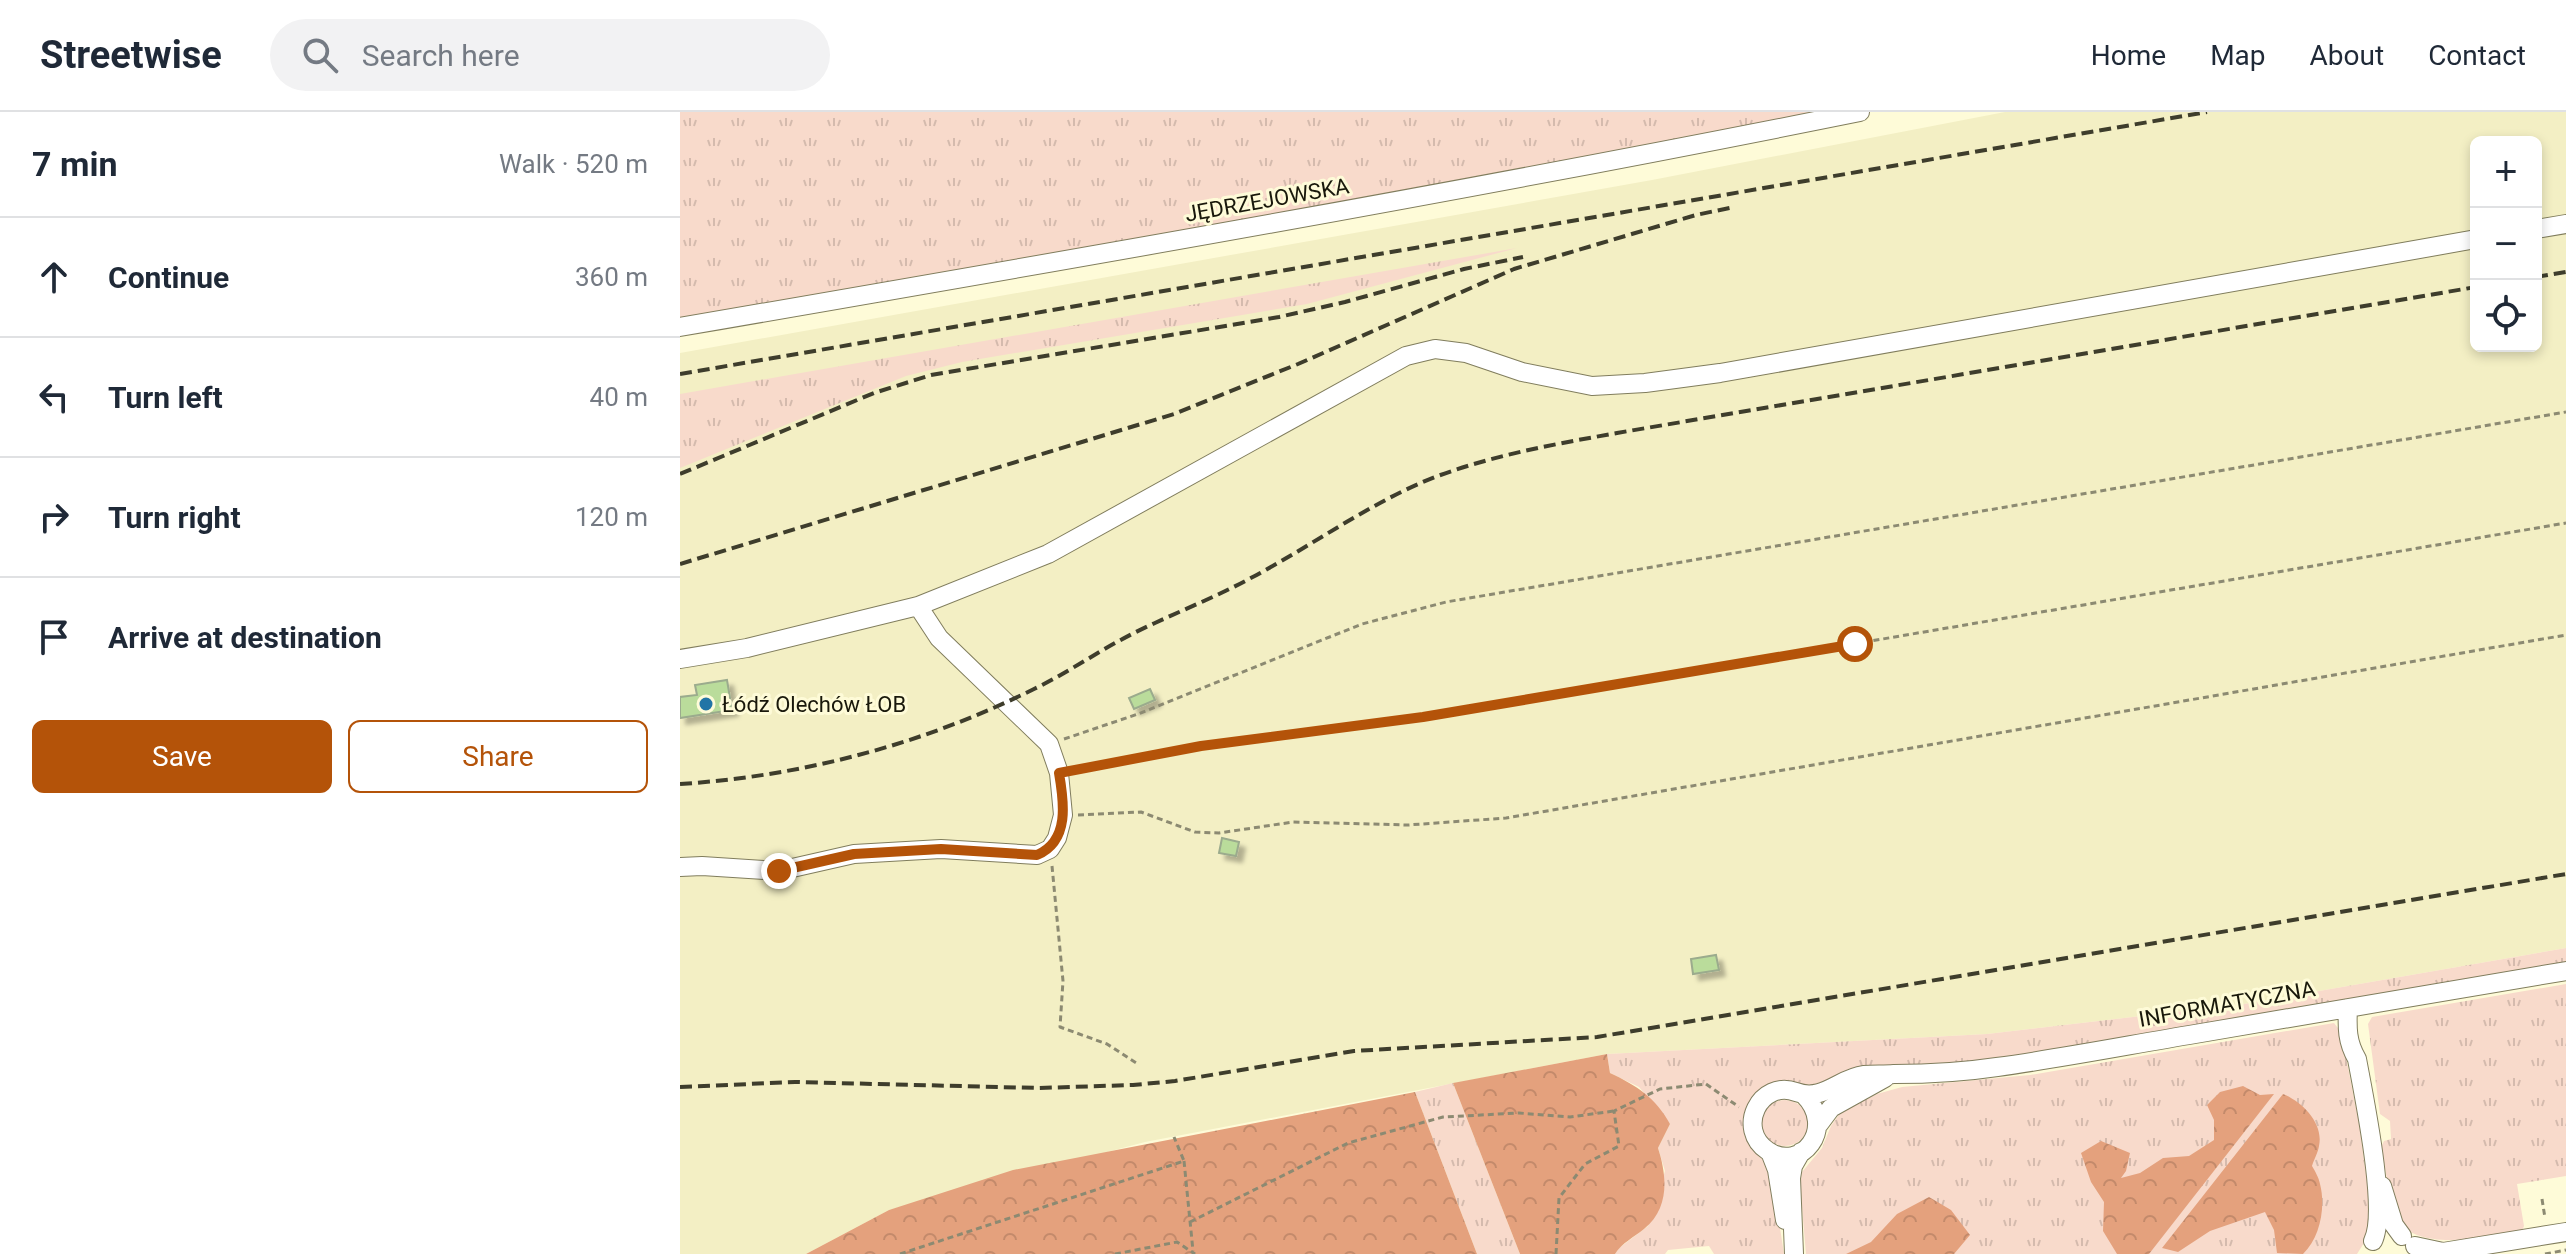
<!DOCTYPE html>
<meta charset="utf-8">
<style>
body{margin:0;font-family:Roboto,sans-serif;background:#f2f2f3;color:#1f2937}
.controls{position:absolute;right:24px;top:24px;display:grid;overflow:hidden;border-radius:12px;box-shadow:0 4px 12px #0003}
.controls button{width:72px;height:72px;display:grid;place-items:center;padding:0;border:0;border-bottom:2px solid #e0e1e3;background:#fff;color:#1f2937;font:40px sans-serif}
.stop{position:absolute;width:24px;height:24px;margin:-18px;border:6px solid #b45309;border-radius:50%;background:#fff}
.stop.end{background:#b45309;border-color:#fff;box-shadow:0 2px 8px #0008}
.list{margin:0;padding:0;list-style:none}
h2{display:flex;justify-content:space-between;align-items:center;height:104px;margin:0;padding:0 32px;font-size:34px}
h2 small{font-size:26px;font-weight:400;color:#747a83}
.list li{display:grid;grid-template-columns:52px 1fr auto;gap:24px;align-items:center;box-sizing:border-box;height:120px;padding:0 32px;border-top:2px solid #e0e1e3}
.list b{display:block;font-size:30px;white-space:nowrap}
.list em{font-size:26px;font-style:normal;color:#747a83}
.actions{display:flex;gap:16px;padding:24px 32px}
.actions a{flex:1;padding:18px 0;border:2px solid #b45309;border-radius:12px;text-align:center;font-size:28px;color:#b45309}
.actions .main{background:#b45309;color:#fff}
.icon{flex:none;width:44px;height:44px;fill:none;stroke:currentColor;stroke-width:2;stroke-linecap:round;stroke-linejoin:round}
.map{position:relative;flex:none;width:1886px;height:1142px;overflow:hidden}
header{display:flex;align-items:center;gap:48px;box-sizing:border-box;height:112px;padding:0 40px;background:#fff;border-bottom:2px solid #e0e1e3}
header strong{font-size:38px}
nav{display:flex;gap:44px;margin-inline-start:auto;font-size:28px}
.search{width:560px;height:72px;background:#f2f2f3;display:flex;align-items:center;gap:20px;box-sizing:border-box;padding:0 28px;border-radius:44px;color:#747a83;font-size:30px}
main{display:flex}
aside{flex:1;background:#fff}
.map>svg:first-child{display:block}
.built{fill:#f3efc4;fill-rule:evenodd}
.grass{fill:url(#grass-tufts)}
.forest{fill:url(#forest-crowns)}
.building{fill:#badc9b;stroke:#9bab8d;stroke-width:2;filter:url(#shadow)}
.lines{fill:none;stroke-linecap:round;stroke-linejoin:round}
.minor-casing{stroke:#807d5d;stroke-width:20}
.path{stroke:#8c8a72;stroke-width:3;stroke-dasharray:6 4;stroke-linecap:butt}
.minor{stroke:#fff;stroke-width:18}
.rail{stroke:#3e3d2c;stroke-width:4;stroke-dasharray:12 6;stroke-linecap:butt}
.route{stroke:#b45309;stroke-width:10}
.poi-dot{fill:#2275a6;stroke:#fefbd8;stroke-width:3}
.labels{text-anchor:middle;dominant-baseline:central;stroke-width:6;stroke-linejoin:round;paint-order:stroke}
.street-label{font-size:22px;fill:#19180b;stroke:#fefbd8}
.poi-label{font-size:22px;fill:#19180b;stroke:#fefbd8;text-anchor:start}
</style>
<header>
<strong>Streetwise</strong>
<div class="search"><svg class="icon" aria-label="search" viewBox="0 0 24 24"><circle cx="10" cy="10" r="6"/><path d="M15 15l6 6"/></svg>Search here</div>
<nav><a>Home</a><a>Map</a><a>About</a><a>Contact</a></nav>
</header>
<main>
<aside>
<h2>7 min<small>Walk · 520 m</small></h2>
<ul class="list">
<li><svg class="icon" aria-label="ahead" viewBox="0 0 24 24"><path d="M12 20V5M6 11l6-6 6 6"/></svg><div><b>Continue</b></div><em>360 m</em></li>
<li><svg class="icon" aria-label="left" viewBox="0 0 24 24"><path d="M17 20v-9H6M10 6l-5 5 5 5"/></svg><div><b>Turn left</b></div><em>40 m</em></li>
<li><svg class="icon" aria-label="right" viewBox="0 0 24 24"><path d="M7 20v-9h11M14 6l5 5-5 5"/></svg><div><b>Turn right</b></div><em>120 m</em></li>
<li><svg class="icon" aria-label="arrive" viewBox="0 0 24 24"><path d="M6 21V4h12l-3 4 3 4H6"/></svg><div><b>Arrive at destination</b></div></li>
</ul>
<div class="actions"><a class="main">Save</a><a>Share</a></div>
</aside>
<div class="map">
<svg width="1886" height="1142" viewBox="0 0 1886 1142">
<defs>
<pattern id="grass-tufts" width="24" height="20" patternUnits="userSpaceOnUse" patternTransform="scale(2)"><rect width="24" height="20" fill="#f8dacb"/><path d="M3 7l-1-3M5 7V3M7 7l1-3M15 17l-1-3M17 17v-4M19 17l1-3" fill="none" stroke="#d4baad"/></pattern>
<pattern id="forest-crowns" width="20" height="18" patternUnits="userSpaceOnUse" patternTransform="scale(2)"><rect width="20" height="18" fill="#e4a17d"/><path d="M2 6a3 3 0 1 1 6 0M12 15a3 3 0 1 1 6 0" fill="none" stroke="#c38a6b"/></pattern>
<filter id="shadow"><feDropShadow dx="6" dy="6" stdDeviation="2" flood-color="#0004"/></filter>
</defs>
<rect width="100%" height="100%" fill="#fefbd8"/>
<path class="built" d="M 1325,0 L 1886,0 L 1886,836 L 1564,892 L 1307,922 L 927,942 L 465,1030 L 209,1098 L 126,1142 L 0,1142 L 0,241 L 972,68 ZM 1796,30 L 1856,30 L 1856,234 L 1796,234 Z"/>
<path class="grass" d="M 0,0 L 1148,0 L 1018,27 L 0,208 Z
M 837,136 L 627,192 L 282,250 L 226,264 L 0,356 L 0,282 Z
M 1886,836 L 1886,852 L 1329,945 L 1291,950 L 1199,955 L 1144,975 L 1113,972 L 1065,1007 L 1064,1017 L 1069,1032 L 1091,1057 L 1104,1142 L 1034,1142 L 1029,1134 L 988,1138 L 985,1142 L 935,1142 L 939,1136 L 968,1114 L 985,1059 L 978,1036 L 990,1012 L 959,975 L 930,961 L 927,942 L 1307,922 L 1564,892 Z
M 1886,872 L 1886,1064 L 1837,1072 L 1844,1114 L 1842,1119 C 1806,1125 1733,1142 1716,1104 C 1708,1082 1706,1057 1701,1035 L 1704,1029 L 1711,1027 L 1710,1009 L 1700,1002 L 1688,912 L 1692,905 Z
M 1654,911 L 1661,920 L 1679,1011 L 1692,1105 L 1689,1123 L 1677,1142 L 1126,1142 L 1120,1072 L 1122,1060 L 1142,1036 L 1151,1014 L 1160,1001 L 1197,982 L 1222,975 L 1350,963 Z
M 773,971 L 840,1142 L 797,1142 L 735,980 Z
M1082 1011a23 23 0 1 1 46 0a23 23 0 1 1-46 0Z"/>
<path class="forest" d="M 927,942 L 930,961 C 956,973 976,986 990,1012 L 978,1036 C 987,1064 990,1096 964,1117 C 954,1125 942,1131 935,1142 L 840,1142 L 773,971 Z
M 1563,974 L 1580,983 L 1594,982 L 1469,1142 L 1437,1142 L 1423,1119 L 1424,1090 L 1411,1070 L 1401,1041 L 1421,1029 L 1450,1041 L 1446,1059 L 1441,1066 L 1460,1061 L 1483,1046 L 1509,1044 L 1534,1028 L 1534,1008 L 1527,993 L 1540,980 Z
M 735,980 L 797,1142 L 126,1142 L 209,1098 L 333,1058 Z
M 1603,982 C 1622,990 1644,1011 1639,1034 C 1638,1041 1634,1047 1632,1054 C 1635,1059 1639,1066 1640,1072 C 1646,1095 1640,1126 1623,1142 L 1597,1141 L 1594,1118 L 1585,1100 L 1530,1119 L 1498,1140 L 1482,1136 Z
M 1249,1085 L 1271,1098 L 1290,1123 L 1274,1142 L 1166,1142 L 1191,1130 L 1217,1102 Z"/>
<path class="building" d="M 47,568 L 52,598 L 0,606 L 0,585 L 17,583 L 15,573 Z
M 470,577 L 475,588 L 454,597 L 449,586 Z
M 542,726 L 559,730 L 556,744 L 539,741 Z
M 1036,843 L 1039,858 L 1013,862 L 1011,847 Z"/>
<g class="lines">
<defs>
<path id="minor" d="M 1856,117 L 1886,112
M 0,215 C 394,147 788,79 1180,0
M 0,547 L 67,536 L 238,494 L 368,442 L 726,244 L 755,237 L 786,241 L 842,260 L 912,274 L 965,271 L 1040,261 L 1796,127
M 0,755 L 22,754 L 99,759 L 174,742 L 261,737 L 357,743 L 370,737 L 377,726 L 383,703 L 379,661 L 369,632 L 259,526 L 238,494
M 1668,896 C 1667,916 1667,930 1677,947 C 1684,985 1708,1099 1693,1129
M 1124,983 C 1157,1016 1121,1061 1088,1039 C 1055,1017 1080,967 1116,980 C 1143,990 1159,966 1184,963 C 1194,962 1204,963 1214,962 C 1249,962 1284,960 1317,955 C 1383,946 1449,933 1515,922 C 1639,901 1762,880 1886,859
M 1139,1012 L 1151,996 L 1205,966
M 1090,1040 L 1097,1058 L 1105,1108
M 1702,1074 L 1714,1113 L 1722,1124
M 1735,1134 L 1763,1140 L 1886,1120
M 1114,1142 L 1111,1066 L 1113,1054 L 1121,1040"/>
</defs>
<use href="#minor" class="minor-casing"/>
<path class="path" d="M 384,627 L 458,602 L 682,512 L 766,490 L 1886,300
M 394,658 L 521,634 L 743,605 L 1886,411
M 398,703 L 461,700 L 515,720 L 539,721 L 613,710 L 728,713 L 826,706 L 1886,523
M 372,754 L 383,869 L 380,915 L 427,932 L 458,952
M 504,1049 L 513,1139
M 1862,1087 L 1865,1106
M 510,1110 L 668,1031 L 763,1005 L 839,1001 L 890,1005 L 934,999
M 220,1142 L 504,1049 L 494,1025
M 435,1142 L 497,1130 L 515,1142
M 876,1142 L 879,1086 L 905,1052 L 939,1034 L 934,999 L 980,977 L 1026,972 L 1059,995
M 1865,1142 L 1886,1138"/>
<use href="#minor" class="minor"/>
<path class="rail" d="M 1856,165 L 1886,160
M 0,262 L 1527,0
M 0,362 L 194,281 L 251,263 L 599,205 L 665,190 L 784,157 L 843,145
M 0,452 L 494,302 L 618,252 L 834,157 L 1016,103 L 1054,95
M 0,672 C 124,664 243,632 354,577 C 389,560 420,538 454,521 C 492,502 532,487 569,467 C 632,434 689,391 755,365 C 814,343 875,332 937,321 L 1796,175
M 0,975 L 115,970 L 359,976 L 453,973 L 495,969 L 674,939 L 917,925 L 1886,762"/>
</g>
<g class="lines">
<path class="route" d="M 99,759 L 174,742 L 261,737 L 357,743 C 390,729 384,690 379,661 L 521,634 L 743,605 L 1175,532"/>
</g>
<circle class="poi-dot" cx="26" cy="592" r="8"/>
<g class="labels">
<g class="street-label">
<text transform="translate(587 88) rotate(-10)">JĘDRZEJOWSKA</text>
<text transform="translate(1547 892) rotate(-10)">INFORMATYCZNA</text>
</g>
<g class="poi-label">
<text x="42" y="592">Łódź Olechów ŁOB</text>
</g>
</g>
</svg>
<div class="controls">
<button>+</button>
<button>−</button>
<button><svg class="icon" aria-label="locate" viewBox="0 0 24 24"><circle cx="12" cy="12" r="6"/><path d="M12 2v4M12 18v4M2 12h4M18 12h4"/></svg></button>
</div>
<div class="stop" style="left:1175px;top:532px"></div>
<div class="stop end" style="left:99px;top:759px"></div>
</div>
</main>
